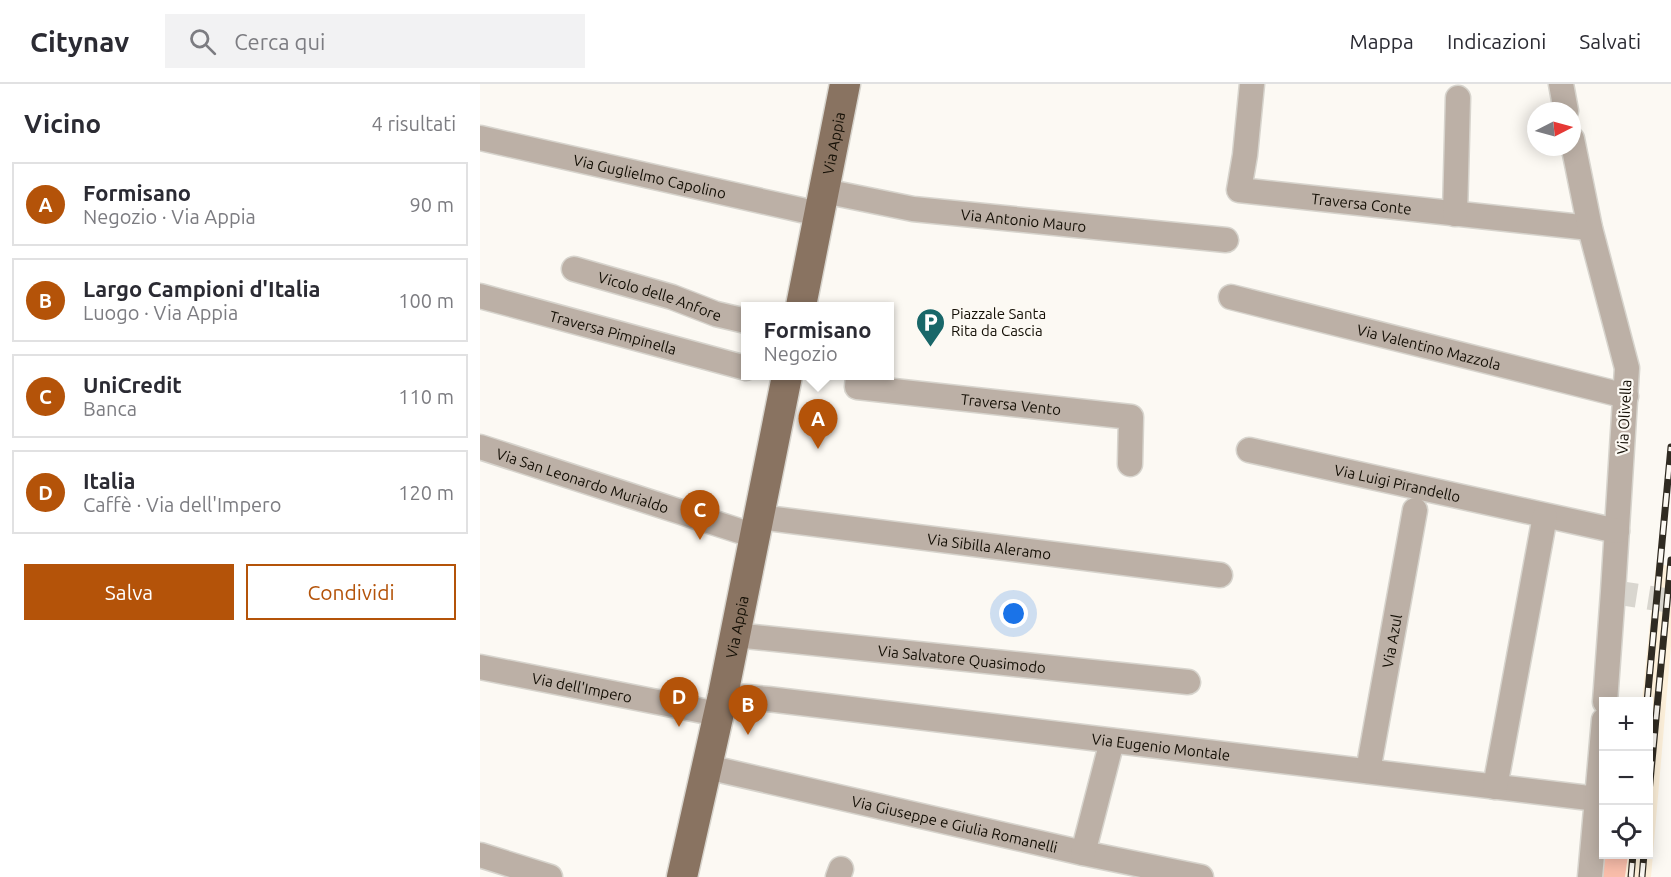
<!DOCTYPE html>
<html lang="it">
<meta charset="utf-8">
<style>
body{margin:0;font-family:Ubuntu,sans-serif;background:#f2f2f3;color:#2b2b33}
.controls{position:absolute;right:18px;bottom:18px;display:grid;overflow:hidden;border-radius:0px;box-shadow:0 3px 15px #0003}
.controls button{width:54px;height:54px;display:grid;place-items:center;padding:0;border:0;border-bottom:2px solid #e1e1e2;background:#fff;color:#2b2b33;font:30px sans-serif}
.compass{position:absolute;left:1047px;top:18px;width:54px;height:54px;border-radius:50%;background:#fff;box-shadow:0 3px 15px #0003;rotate:84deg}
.you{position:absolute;left:534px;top:530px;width:21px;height:21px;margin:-15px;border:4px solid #fff;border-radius:50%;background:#1a73e8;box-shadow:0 0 0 9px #1a73e833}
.badge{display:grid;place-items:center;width:39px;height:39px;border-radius:50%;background:#b45309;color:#fff;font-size:20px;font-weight:700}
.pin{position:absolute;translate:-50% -50px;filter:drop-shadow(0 2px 3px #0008)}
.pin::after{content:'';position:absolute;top:32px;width:21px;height:18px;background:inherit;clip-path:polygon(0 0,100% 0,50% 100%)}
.popup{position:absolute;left:261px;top:218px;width:153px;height:78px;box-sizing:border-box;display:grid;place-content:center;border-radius:0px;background:#fff;filter:drop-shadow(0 2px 4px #0005);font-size:20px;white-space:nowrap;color:#7c7c81}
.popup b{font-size:22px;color:#2b2b33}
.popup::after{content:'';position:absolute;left:50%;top:100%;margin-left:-12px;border:12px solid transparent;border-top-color:#fff}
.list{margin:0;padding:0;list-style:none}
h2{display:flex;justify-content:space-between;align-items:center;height:78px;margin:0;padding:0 24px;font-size:26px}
h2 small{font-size:20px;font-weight:400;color:#7c7c81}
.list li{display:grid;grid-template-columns:39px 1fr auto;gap:18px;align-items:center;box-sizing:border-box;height:84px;margin:0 12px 12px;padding:0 12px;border:2px solid #e1e1e2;border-radius:0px}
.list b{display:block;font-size:22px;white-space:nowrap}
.list p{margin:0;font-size:20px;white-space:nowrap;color:#7c7c81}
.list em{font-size:20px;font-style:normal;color:#7c7c81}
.actions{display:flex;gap:12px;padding:18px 24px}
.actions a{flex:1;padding:14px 0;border:2px solid #b45309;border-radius:0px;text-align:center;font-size:21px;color:#b45309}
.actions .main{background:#b45309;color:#fff}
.icon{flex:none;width:33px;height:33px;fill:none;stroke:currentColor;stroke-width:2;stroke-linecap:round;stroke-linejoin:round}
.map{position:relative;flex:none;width:1191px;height:793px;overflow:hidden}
header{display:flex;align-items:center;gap:36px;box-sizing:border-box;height:84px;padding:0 30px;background:#fff;border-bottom:2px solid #e1e1e2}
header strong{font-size:28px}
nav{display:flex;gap:33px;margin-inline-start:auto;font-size:21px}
.search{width:420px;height:54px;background:#f2f2f3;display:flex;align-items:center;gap:15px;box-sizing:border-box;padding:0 21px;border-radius:0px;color:#7c7c81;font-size:22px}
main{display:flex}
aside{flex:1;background:#fff}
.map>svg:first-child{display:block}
.built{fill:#fdf0da}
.green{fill:#fabeab}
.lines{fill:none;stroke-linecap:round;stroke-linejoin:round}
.minor-tunnel{stroke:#d9d6cf;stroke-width:24;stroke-dasharray:24 12;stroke-linecap:butt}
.minor-casing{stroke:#d7d4cd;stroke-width:27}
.major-casing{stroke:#d7d4cd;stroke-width:33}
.minor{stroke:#bcb0a6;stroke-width:24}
.major{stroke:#897361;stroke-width:30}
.rail-casing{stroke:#302b22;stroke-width:7}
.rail{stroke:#fcf9f3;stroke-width:4.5;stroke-dasharray:14;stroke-linecap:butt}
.labels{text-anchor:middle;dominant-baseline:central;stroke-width:4.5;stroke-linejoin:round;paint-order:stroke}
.street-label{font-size:15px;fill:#140f05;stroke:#fcf9f3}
.poi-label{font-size:15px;fill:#140f05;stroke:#fcf9f3;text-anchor:start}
</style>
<header>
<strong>Citynav</strong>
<div class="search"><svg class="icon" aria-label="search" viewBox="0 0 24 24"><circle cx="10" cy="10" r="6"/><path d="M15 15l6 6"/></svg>Cerca qui</div>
<nav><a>Mappa</a><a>Indicazioni</a><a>Salvati</a></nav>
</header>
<main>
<aside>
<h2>Vicino<small>4 risultati</small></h2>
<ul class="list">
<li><span class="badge">A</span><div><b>Formisano</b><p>Negozio · Via Appia</p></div><em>90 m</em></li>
<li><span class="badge">B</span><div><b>Largo Campioni d'Italia</b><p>Luogo · Via Appia</p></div><em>100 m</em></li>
<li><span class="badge">C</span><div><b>UniCredit</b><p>Banca</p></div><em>110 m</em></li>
<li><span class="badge">D</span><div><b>Italia</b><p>Caffè · Via dell'Impero</p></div><em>120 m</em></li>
</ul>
<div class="actions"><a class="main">Salva</a><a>Condividi</a></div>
</aside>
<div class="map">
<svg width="1191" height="793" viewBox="0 0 1191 793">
<rect width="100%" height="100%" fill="#fcf9f3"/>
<path class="built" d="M 1176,480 L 1191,482 L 1191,562 L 1171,793 L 1145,793 L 1148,771 L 1168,770 L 1168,618 L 1162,617 Z"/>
<path class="green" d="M 1124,771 L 1148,771 L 1145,793 L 1122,793 Z"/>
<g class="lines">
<path class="minor-tunnel" d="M 1133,508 L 1191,517"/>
<defs>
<g id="minor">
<path id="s1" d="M 772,0 L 765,71 L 759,106 L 1110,144"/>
<path d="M 1081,0 L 1086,27"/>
<path id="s2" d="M 0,54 L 339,130"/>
<path d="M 1092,55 L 1110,144 L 1147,284 L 1133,508 L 1125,618"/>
<path id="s3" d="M 344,107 L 433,125 L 746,156"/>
<path d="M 975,130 L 978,14"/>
<path id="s4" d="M 94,185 L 192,213 L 236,230 L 266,237"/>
<path id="s5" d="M 0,212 L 266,284"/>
<path id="s6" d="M 751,213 L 1146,312"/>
<path id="s7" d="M 378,292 L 377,303 L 651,333 L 650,380"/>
<path id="s8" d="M 0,363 L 275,452"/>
<path id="s9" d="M 769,366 L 1137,447"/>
<path id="s10" d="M 279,433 L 740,491"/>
<path id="s11" d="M 255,551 L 708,598"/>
<path id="s12" d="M 0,583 L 238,630"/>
<path id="s13" d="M 243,611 L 288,615 L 1117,715"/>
<path id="s14" d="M 227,683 L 603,769 L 721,793"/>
<path id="s15" d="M 888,687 L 935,426"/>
<path d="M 1015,703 L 1065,432"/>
<path d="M 603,769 L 632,657"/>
<path d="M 0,771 L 70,793"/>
<path d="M 358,793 L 361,785"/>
<path d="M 1110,793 L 1124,636"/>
</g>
<g id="major">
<path id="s16" d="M 321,222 L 365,0"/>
<path id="s17" d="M 202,793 L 243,611 L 307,292"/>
</g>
</defs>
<use href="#minor" class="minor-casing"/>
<use href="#major" class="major-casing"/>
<use href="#minor" class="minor"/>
<use href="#major" class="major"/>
<defs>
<path id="rail" d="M 1167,618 L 1191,363
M 1168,719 L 1191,476
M 1151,793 L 1153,770
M 1162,793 L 1164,770"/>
</defs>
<use href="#rail" class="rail-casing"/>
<use href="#rail" class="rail"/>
</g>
<defs>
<symbol id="parking-pin" viewBox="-11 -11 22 30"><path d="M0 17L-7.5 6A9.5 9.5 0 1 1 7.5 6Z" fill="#196769" stroke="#fcf9f3"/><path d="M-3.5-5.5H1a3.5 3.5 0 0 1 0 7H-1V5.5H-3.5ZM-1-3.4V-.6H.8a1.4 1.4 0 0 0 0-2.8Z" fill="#fff"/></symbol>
</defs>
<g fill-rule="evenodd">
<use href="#parking-pin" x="434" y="222" width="33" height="45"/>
</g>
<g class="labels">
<g class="street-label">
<text stroke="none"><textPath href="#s16" startOffset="166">Via Appia</textPath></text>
<text stroke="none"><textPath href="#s2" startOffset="174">Via Guglielmo Capolino</textPath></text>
<text stroke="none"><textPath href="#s1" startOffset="230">Traversa Conte</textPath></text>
<text stroke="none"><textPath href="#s3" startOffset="202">Via Antonio Mauro</textPath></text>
<text stroke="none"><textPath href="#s4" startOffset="90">Vicolo delle Anfore</textPath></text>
<text stroke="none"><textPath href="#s5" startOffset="138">Traversa Pimpinella</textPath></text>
<text stroke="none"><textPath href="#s6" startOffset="204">Via Valentino Mazzola</textPath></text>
<text stroke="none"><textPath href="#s7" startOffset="166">Traversa Vento</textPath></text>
<text transform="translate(1144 333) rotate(-87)">Via Olivella</text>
<text stroke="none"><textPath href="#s8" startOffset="108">Via San Leonardo Murialdo</textPath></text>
<text stroke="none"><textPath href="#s9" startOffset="152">Via Luigi Pirandello</textPath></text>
<text stroke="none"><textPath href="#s10" startOffset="232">Via Sibilla Aleramo</textPath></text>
<text stroke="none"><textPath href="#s17" startOffset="256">Via Appia</textPath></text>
<text stroke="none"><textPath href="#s15" startOffset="132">Via Azul</textPath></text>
<text stroke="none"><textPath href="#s11" startOffset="228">Via Salvatore Quasimodo</textPath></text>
<text stroke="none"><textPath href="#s12" startOffset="104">Via dell'Impero</textPath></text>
<text stroke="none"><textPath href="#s13" startOffset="441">Via Eugenio Montale</textPath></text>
<text stroke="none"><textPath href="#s14" startOffset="254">Via Giuseppe e Giulia Romanelli</textPath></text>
</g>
<g class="poi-label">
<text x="471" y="229">Piazzale Santa<tspan x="471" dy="17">Rita da Cascia</tspan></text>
</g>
</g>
</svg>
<div class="controls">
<button>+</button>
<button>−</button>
<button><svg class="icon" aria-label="locate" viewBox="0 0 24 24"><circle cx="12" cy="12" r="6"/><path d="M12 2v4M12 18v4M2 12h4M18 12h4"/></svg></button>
</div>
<svg class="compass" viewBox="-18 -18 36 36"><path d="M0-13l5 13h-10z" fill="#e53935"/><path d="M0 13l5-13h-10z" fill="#7c7c81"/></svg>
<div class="you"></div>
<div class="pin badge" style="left:338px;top:365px">A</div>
<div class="popup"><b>Formisano</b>Negozio</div>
<div class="pin badge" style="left:268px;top:651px">B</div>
<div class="pin badge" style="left:220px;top:456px">C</div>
<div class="pin badge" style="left:199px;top:643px">D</div>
</div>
</main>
